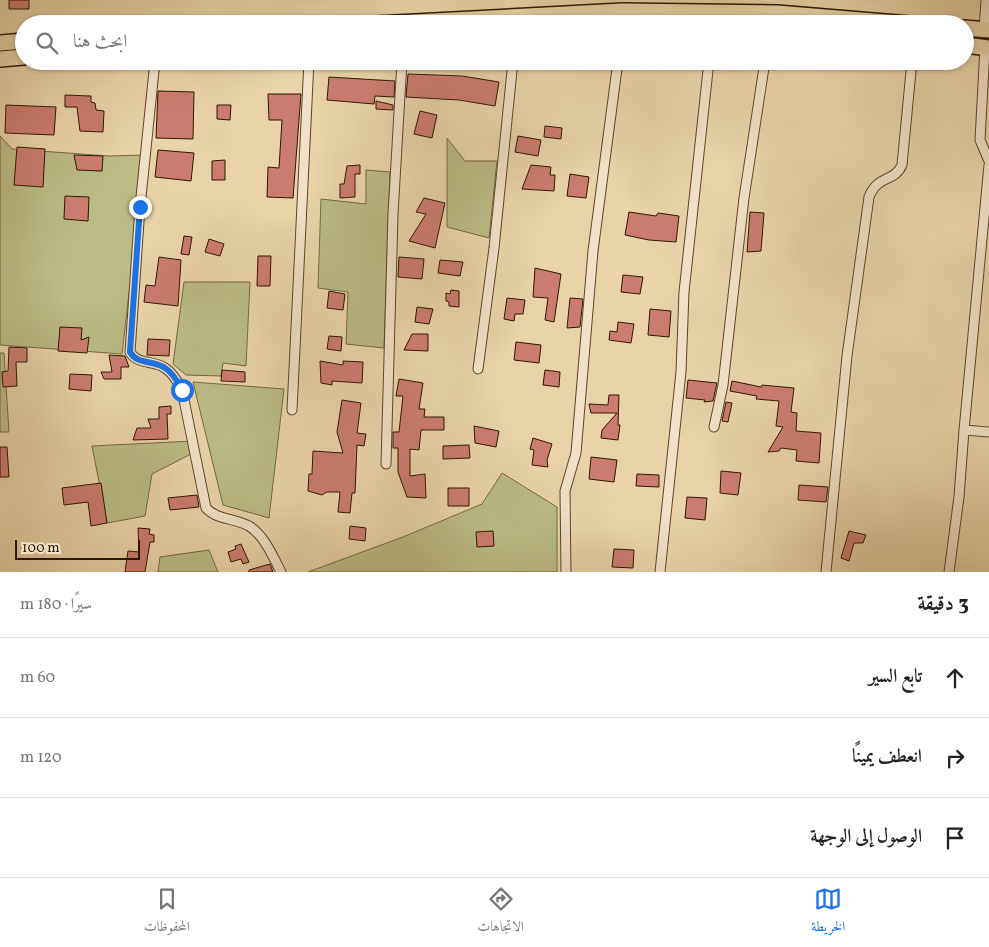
<!DOCTYPE html>
<html lang="ar">
<meta charset="utf-8">
<style>
body{margin:0;font-family:Vollkorn,Amiri,serif;background:#f6f6f6;color:#222;direction:rtl}
.scale{position:absolute;left:15px;bottom:12px;width:125px;box-sizing:border-box;padding-left:5px;border:2px solid #2e1700;border-top:0;font-size:14px;line-height:18px;white-space:nowrap;color:#2e1700;-webkit-text-stroke:4px #f1e2c7;paint-order:stroke}
.stop{position:absolute;width:15px;height:15px;margin:-11px;border:4px solid #1a73e8;border-radius:50%;background:#fff}
.stop.end{background:#1a73e8;border-color:#fff;box-shadow:0 1px 5px #0008}
.list{margin:0;padding:0;list-style:none}
h2{display:flex;justify-content:space-between;align-items:center;height:65px;margin:0;padding:0 20px;font-size:21px}
h2 small{font-size:16px;font-weight:400;color:#767676}
.list li{display:grid;grid-template-columns:32px 1fr auto;gap:15px;align-items:center;box-sizing:border-box;height:80px;padding:0 20px;border-top:1px solid #e0e0e0}
.list b{display:block;font-size:19px;white-space:nowrap}
.list em{font-size:16px;font-style:normal;color:#767676}
.icon{flex:none;width:28px;height:28px;fill:none;stroke:currentColor;stroke-width:2;stroke-linecap:round;stroke-linejoin:round}
.map{position:relative;flex:none;width:989px;height:572px;overflow:hidden;direction:ltr}
.search{position:absolute;background:#fff;box-shadow:0 1px 4px #0004;left:15px;right:15px;top:15px;height:55px;display:flex;align-items:center;gap:12px;box-sizing:border-box;padding:0 18px;border-radius:28px;color:#767676;font-size:19px}
.sheet{height:305px;background:#fff}
nav{display:flex;justify-content:space-around;align-items:center;box-sizing:border-box;height:70px;border-top:1px solid #e0e0e0;background:#fff;font-size:14px;color:#767676}
nav a{display:grid;justify-items:center;gap:2px}
nav .on{color:#1a73e8}
.map>svg:first-child{display:block}
.green{fill:#babb85;stroke:#746942}
.building{fill:#cb7c6f;stroke:#2e1700}
.lines{fill:none;stroke-linecap:round;stroke-linejoin:round}
.street-casing{stroke:#5d462a;stroke-width:11}
.highway-casing{stroke:#2e1700;stroke-width:18}
.street{stroke:#f1e2c7;stroke-width:9}
.highway{stroke:#ead3a9;stroke-width:15}
.route{stroke:#1a73e8;stroke-width:6}
</style>
<div class="map">
<svg width="989" height="572" viewBox="0 0 989 572">
<rect width="100%" height="100%" fill="#ead3a9"/>
<filter id="stains"><feTurbulence type="fractalNoise" baseFrequency=".004" numOctaves="4"/><feColorMatrix values="0 0 0 0 .2 0 0 0 0 .09 0 0 0 0 .02 0 0 0 .5 -.17"/></filter>
<radialGradient id="worn" r=".72"><stop offset=".6" stop-color="#630" stop-opacity="0"/><stop offset="1" stop-color="#630" stop-opacity=".3"/></radialGradient>
<path class="green" d="M 0,136 L 12,149 L 109,156 L 145,155 L 122,354 L 0,345 Z
M 447,138 L 465,161 L 497,161 L 489,238 L 447,227 Z
M 366,170 L 390,172 L 384,348 L 346,344 L 348,292 L 318,288 L 321,199 L 366,204 Z
M 184,282 L 250,282 L 246,366 L 223,363 L 221,376 L 186,375 L 173,364 Z
M 0,353 L 4,353 L 9,432 L 0,432 Z
M 193,382 L 284,389 L 269,518 L 223,505 Z
M 193,441 L 191,454 L 152,474 L 145,516 L 107,523 L 92,446 Z
M 502,473 L 557,507 L 557,572 L 308,572 L 403,537 L 482,504 Z
M 209,550 L 218,572 L 158,572 L 160,557 Z"/>
<path class="building" d="M 9,0 L 29,0 L 29,9 L 9,9 Z
M 408,74 L 462,76 L 499,82 L 495,106 L 459,100 L 406,97 Z
M 329,77 L 395,81 L 394,97 L 375,96 L 374,104 L 327,100 Z
M 158,91 L 194,92 L 193,139 L 156,138 Z
M 268,94 L 301,94 L 293,198 L 267,197 L 268,167 L 279,168 L 282,120 L 269,120 Z
M 65,95 L 91,96 L 91,102 L 95,103 L 96,110 L 104,111 L 103,132 L 80,131 L 77,107 L 65,107 Z
M 376,101 L 393,105 L 393,110 L 376,109 Z
M 6,105 L 56,107 L 54,135 L 5,133 Z
M 217,105 L 231,105 L 230,120 L 217,119 Z
M 420,111 L 437,115 L 432,138 L 414,134 Z
M 545,126 L 562,128 L 561,139 L 544,137 Z
M 518,136 L 541,140 L 538,156 L 515,152 Z
M 17,147 L 45,149 L 43,187 L 14,185 Z
M 158,150 L 194,153 L 191,181 L 155,177 Z
M 74,155 L 103,156 L 102,171 L 77,170 Z
M 225,160 L 225,180 L 212,180 L 212,161 Z
M 360,165 L 360,174 L 355,174 L 355,197 L 340,198 L 340,184 L 344,184 L 347,166 Z
M 531,165 L 551,167 L 550,175 L 555,175 L 554,191 L 522,189 Z
M 570,174 L 589,177 L 586,198 L 567,196 Z
M 65,196 L 89,197 L 88,221 L 64,219 Z
M 424,198 L 445,203 L 435,248 L 409,241 L 426,214 L 416,212 Z
M 629,212 L 656,216 L 658,213 L 679,216 L 676,242 L 649,240 L 625,235 Z
M 750,212 L 764,213 L 761,251 L 747,252 Z
M 184,236 L 192,237 L 189,255 L 181,254 Z
M 209,239 L 224,244 L 220,256 L 205,252 Z
M 258,256 L 271,256 L 270,286 L 257,286 Z
M 159,257 L 181,260 L 178,306 L 144,302 L 146,285 L 155,286 Z
M 399,257 L 424,259 L 422,279 L 398,277 Z
M 440,260 L 463,262 L 460,276 L 438,273 Z
M 535,268 L 561,274 L 554,322 L 545,320 L 548,298 L 533,297 Z
M 623,275 L 643,277 L 640,294 L 621,292 Z
M 451,290 L 459,291 L 459,307 L 449,306 L 449,302 L 446,301 L 446,293 L 450,294 Z
M 329,291 L 345,294 L 343,310 L 327,308 Z
M 507,298 L 525,300 L 523,314 L 515,314 L 514,321 L 504,319 Z
M 570,298 L 583,299 L 580,327 L 567,328 Z
M 417,307 L 433,309 L 429,324 L 415,322 Z
M 650,309 L 671,311 L 669,337 L 648,335 Z
M 618,322 L 634,324 L 631,343 L 609,340 L 610,331 L 617,332 Z
M 60,327 L 82,328 L 81,340 L 89,337 L 87,353 L 58,351 Z
M 412,334 L 428,334 L 428,351 L 404,350 Z
M 329,336 L 342,337 L 341,351 L 327,349 Z
M 148,339 L 170,340 L 169,356 L 147,355 Z
M 516,342 L 541,345 L 539,363 L 514,360 Z
M 9,347 L 27,348 L 27,362 L 16,362 L 17,386 L 3,387 L 2,372 L 8,371 Z
M 109,355 L 125,356 L 129,367 L 121,367 L 121,379 L 104,379 L 101,372 L 112,372 Z
M 320,361 L 343,365 L 343,361 L 363,362 L 362,383 L 332,381 L 332,385 L 321,383 Z
M 222,370 L 245,372 L 245,382 L 221,381 Z
M 545,370 L 560,372 L 559,387 L 543,385 Z
M 70,374 L 92,375 L 91,391 L 69,389 Z
M 399,379 L 423,383 L 419,409 L 425,409 L 424,417 L 444,417 L 444,430 L 421,430 L 419,450 L 410,449 L 410,476 L 425,474 L 426,498 L 407,497 L 398,472 L 398,448 L 393,448 L 393,432 L 399,432 L 403,396 L 396,396 Z
M 688,380 L 717,383 L 713,401 L 704,402 L 705,400 L 686,398 Z
M 732,381 L 761,387 L 762,385 L 794,388 L 791,412 L 797,413 L 796,431 L 821,433 L 819,463 L 796,461 L 797,450 L 781,448 L 779,451 L 768,452 L 783,427 L 776,426 L 779,401 L 756,399 L 757,396 L 730,391 Z
M 609,395 L 619,395 L 618,425 L 620,425 L 618,440 L 601,438 L 602,430 L 617,413 L 591,413 L 589,404 L 608,405 Z
M 342,400 L 361,403 L 357,433 L 366,434 L 364,446 L 357,445 L 355,493 L 352,493 L 350,513 L 338,512 L 340,492 L 327,492 L 322,495 L 308,491 L 309,474 L 312,474 L 313,451 L 343,453 L 337,432 Z
M 726,402 L 732,403 L 728,422 L 722,421 Z
M 171,406 L 171,414 L 167,414 L 168,439 L 133,440 L 137,428 L 151,428 L 148,419 L 159,419 L 159,407 Z
M 474,426 L 499,431 L 496,447 L 475,443 Z
M 533,438 L 552,444 L 547,460 L 548,467 L 532,465 L 534,450 L 530,449 Z
M 469,445 L 470,458 L 443,459 L 443,446 Z
M 0,447 L 7,447 L 9,477 L 0,477 Z
M 591,457 L 617,460 L 614,482 L 589,479 Z
M 721,471 L 741,473 L 738,495 L 720,493 Z
M 637,474 L 659,475 L 659,487 L 636,486 Z
M 101,483 L 107,523 L 91,526 L 88,502 L 64,505 L 62,488 Z
M 799,485 L 828,487 L 826,502 L 798,500 Z
M 448,488 L 469,488 L 469,506 L 448,506 Z
M 197,495 L 199,507 L 170,510 L 168,498 Z
M 687,497 L 707,498 L 705,520 L 685,518 Z
M 350,526 L 366,528 L 365,541 L 349,539 Z
M 138,528 L 150,529 L 149,534 L 154,535 L 154,542 L 150,542 L 145,572 L 125,572 L 128,551 L 139,552 Z
M 493,531 L 494,546 L 477,547 L 476,532 Z
M 849,531 L 866,535 L 863,543 L 854,543 L 849,561 L 841,558 Z
M 241,544 L 249,562 L 243,564 L 241,559 L 231,562 L 228,552 L 236,549 L 235,546 Z
M 614,549 L 634,550 L 633,568 L 612,567 Z
M 270,564 L 273,572 L 249,572 L 249,570 Z"/>
<g class="lines">
<defs>
<path id="street" d="M 984,30 L 986,0
M 985,47 L 980,140 L 989,161
M 155,61 L 140,207 L 130,352 C 137,365 154,360 165,368 C 173,373 178,382 182,390 L 206,508 C 217,520 235,518 249,526 C 265,536 273,557 281,572
M 989,165 L 964,430 L 989,432
M 478,369 L 494,248 L 513,61
M 292,410 L 309,61
M 714,427 L 723,385 L 744,198 L 765,61
M 386,464 L 393,214 L 402,61
M 566,572 L 565,491 L 576,453 L 593,251 L 618,61
M 660,572 L 681,372 L 684,292 L 709,61
M 826,572 L 847,356 L 869,197 C 878,174 894,183 902,165 L 912,61
M 949,572 L 959,497 L 964,430"/>
<path id="highway" d="M 376,24 L 622,11 L 777,13 L 910,24
M 965,28 L 989,30
M 0,43 L 24,41
M 965,45 L 989,48
M 0,59 L 24,57"/>
</defs>
<use href="#street" class="street-casing"/>
<use href="#highway" class="highway-casing"/>
<use href="#street" class="street"/>
<use href="#highway" class="highway"/>
</g>
<g class="lines">
<path class="route" d="M 140,207 L 130,352 C 137,365 154,360 165,368 C 173,373 178,382 182,390"/>
</g>
<rect width="100%" height="100%" filter="url(#stains)"/>
<rect width="100%" height="100%" fill="url(#worn)"/>
</svg>
<div class="scale">100 m</div>
<div class="stop" style="left:182px;top:390px"></div>
<div class="stop end" style="left:140px;top:207px"></div>
<div class="search"><svg class="icon" aria-label="search" viewBox="0 0 24 24"><circle cx="10" cy="10" r="6"/><path d="M15 15l6 6"/></svg>ابحث هنا</div>
</div>
<section class="sheet">
<h2>3 دقيقة<small>سيرًا · 180 m</small></h2>
<ul class="list">
<li><svg class="icon" aria-label="ahead" viewBox="0 0 24 24"><path d="M12 20V5M6 11l6-6 6 6"/></svg><div><b>تابع السير</b></div><em>60 m</em></li>
<li><svg class="icon" aria-label="right" viewBox="0 0 24 24"><path d="M7 20v-9h11M14 6l5 5-5 5"/></svg><div><b>انعطف يمينًا</b></div><em>120 m</em></li>
<li><svg class="icon" aria-label="arrive" viewBox="0 0 24 24"><path d="M6 21V4h12l-3 4 3 4H6"/></svg><div><b>الوصول إلى الوجهة</b></div></li>
</ul>
</section>
<nav>
<a class="on"><svg class="icon" aria-label="map" viewBox="0 0 24 24"><path d="M3 6l6-2 6 2 6-2v14l-6 2-6-2-6 2zM9 4v14M15 6v14"/></svg>الخريطة</a>
<a><svg class="icon" aria-label="directions" viewBox="0 0 24 24"><path d="M12 3l9 9-9 9-9-9zM9 14v-3h6M13 9l2 2-2 2"/></svg>الاتجاهات</a>
<a><svg class="icon" aria-label="saved" viewBox="0 0 24 24"><path d="M7 4h10v16l-5-4-5 4z"/></svg>المحفوظات</a>
</nav>
